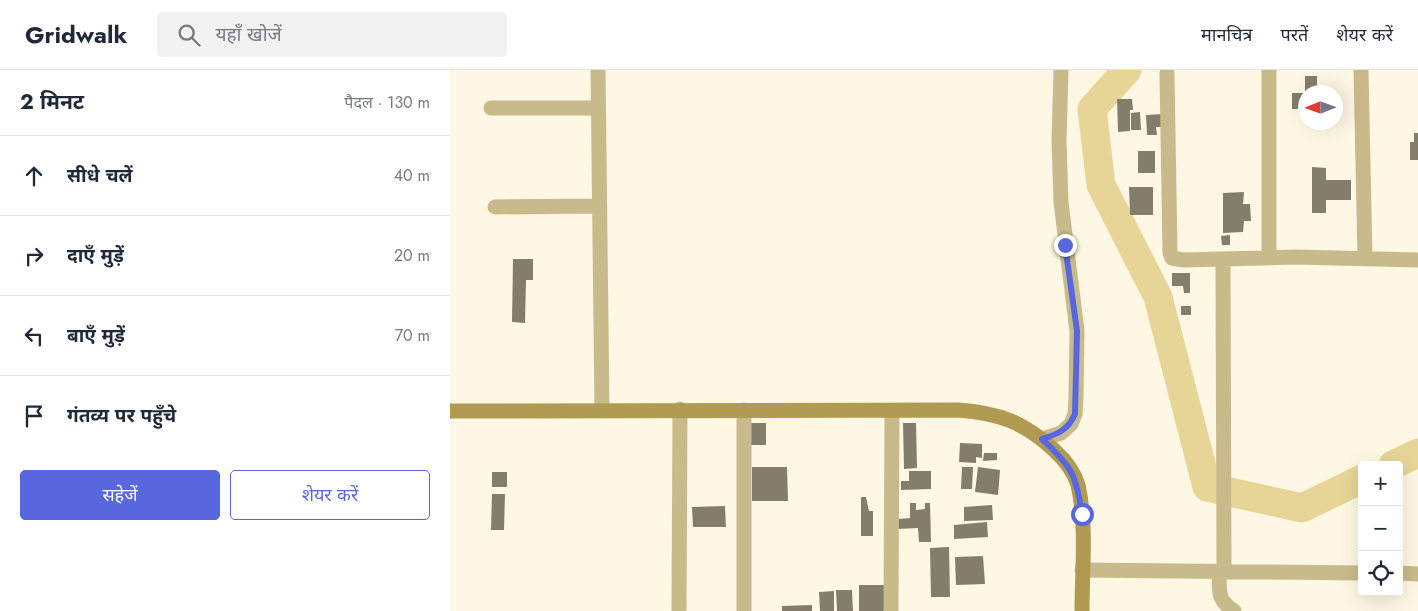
<!DOCTYPE html>
<html lang="hi">
<meta charset="utf-8">
<style>
body{margin:0;font-family:Jost,"Noto Sans Devanagari",sans-serif;background:#f2f2f3;color:#1f2937}
.controls{position:absolute;right:15px;bottom:15px;display:grid;overflow:hidden;border-radius:5px;box-shadow:0 5px 20px #0002}
.controls button{width:45px;height:45px;display:grid;place-items:center;padding:0;border:0;border-bottom:1px solid #e0e1e3;background:#fff;color:#1f2937;font:25px sans-serif}
.compass{position:absolute;left:848px;top:15px;width:45px;height:45px;border-radius:50%;background:#fff;box-shadow:0 5px 20px #0002;rotate:269deg}
.stop{position:absolute;width:15px;height:15px;margin:-11px;border:4px solid #5867de;border-radius:50%;background:#fff}
.stop.end{background:#5867de;border-color:#fff;box-shadow:0 1px 5px #0008}
.list{margin:0;padding:0;list-style:none}
h2{display:flex;justify-content:space-between;align-items:center;height:65px;margin:0;padding:0 20px;font-size:21px}
h2 small{font-size:16px;font-weight:400;color:#747a83}
.list li{display:grid;grid-template-columns:32px 1fr auto;gap:15px;align-items:center;box-sizing:border-box;height:80px;padding:0 20px;border-top:1px solid #e0e1e3}
.list b{display:block;font-size:19px;white-space:nowrap}
.list em{font-size:16px;font-style:normal;color:#747a83}
.actions{display:flex;gap:10px;padding:15px 20px}
.actions a{flex:1;padding:11px 0;border:1px solid #5867de;border-radius:5px;text-align:center;font-size:18px;color:#5867de}
.actions .main{background:#5867de;color:#fff}
.icon{flex:none;width:28px;height:28px;fill:none;stroke:currentColor;stroke-width:2;stroke-linecap:round;stroke-linejoin:round}
.map{position:relative;flex:none;width:968px;height:541px;overflow:hidden}
header{display:flex;align-items:center;gap:30px;box-sizing:border-box;height:70px;padding:0 25px;background:#fff;border-bottom:1px solid #e0e1e3}
header strong{font-size:24px}
nav{display:flex;gap:28px;margin-inline-start:auto;font-size:18px}
.search{width:350px;height:45px;background:#f2f2f3;display:flex;align-items:center;gap:12px;box-sizing:border-box;padding:0 18px;border-radius:5px;color:#747a83;font-size:19px}
main{display:flex}
aside{flex:1;background:#fff}
.map>svg:first-child{display:block}
.lines{fill:none;stroke-linecap:round;stroke-linejoin:round}
.river{stroke:#e7d597;stroke-width:29}
.building{fill:#837e6c}
.street{stroke:#c8ba8b;stroke-width:15}
.secondary{stroke:#b19b52;stroke-width:15}
.route{stroke:#5867de;stroke-width:6}
</style>
<header>
<strong>Gridwalk</strong>
<div class="search"><svg class="icon" aria-label="search" viewBox="0 0 24 24"><circle cx="10" cy="10" r="6"/><path d="M15 15l6 6"/></svg>यहाँ खोजें</div>
<nav><a>मानचित्र</a><a>परतें</a><a>शेयर करें</a></nav>
</header>
<main>
<aside>
<h2>2 मिनट<small>पैदल · 130 m</small></h2>
<ul class="list">
<li><svg class="icon" aria-label="ahead" viewBox="0 0 24 24"><path d="M12 20V5M6 11l6-6 6 6"/></svg><div><b>सीधे चलें</b></div><em>40 m</em></li>
<li><svg class="icon" aria-label="right" viewBox="0 0 24 24"><path d="M7 20v-9h11M14 6l5 5-5 5"/></svg><div><b>दाएँ मुड़ें</b></div><em>20 m</em></li>
<li><svg class="icon" aria-label="left" viewBox="0 0 24 24"><path d="M17 20v-9H6M10 6l-5 5 5 5"/></svg><div><b>बाएँ मुड़ें</b></div><em>70 m</em></li>
<li><svg class="icon" aria-label="arrive" viewBox="0 0 24 24"><path d="M6 21V4h12l-3 4 3 4H6"/></svg><div><b>गंतव्य पर पहुँचे</b></div></li>
</ul>
<div class="actions"><a class="main">सहेजें</a><a>शेयर करें</a></div>
</aside>
<div class="map">
<svg width="968" height="541" viewBox="0 0 968 541">
<rect width="100%" height="100%" fill="#fdf7e3"/>
<g class="lines">
<path class="river" d="M 677,0 L 642,39 L 651,115 L 708,227 L 757,417 L 852,438 L 912,409
M 943,395 L 968,383"/>
</g>
<path class="building" d="M 855,6 L 867,6 L 867,22 L 855,22 Z
M 842,23 L 856,23 L 856,39 L 842,39 Z
M 667,29 L 682,29 L 683,40 L 680,40 L 680,61 L 668,62 Z
M 690,42 L 691,60 L 681,60 L 681,43 Z
M 713,44 L 713,57 L 706,57 L 707,65 L 697,65 L 696,45 Z
M 964,63 L 968,63 L 968,90 L 960,90 L 960,72 L 964,72 Z
M 688,81 L 705,81 L 705,103 L 688,103 Z
M 862,97 L 876,98 L 876,110 L 901,110 L 901,130 L 876,130 L 876,143 L 862,143 Z
M 679,117 L 703,117 L 703,145 L 680,145 Z
M 794,122 L 793,134 L 800,134 L 801,151 L 794,151 L 793,162 L 773,163 L 773,123 Z
M 780,165 L 780,175 L 772,175 L 771,166 Z
M 63,189 L 83,189 L 83,210 L 76,210 L 75,253 L 62,252 Z
M 722,203 L 740,203 L 740,223 L 734,223 L 733,216 L 722,216 Z
M 731,236 L 741,236 L 741,245 L 731,245 Z
M 298,353 L 316,353 L 316,375 L 298,375 Z
M 453,353 L 466,353 L 467,398 L 454,399 Z
M 510,373 L 532,374 L 532,388 L 526,387 L 526,393 L 509,392 Z
M 534,383 L 547,383 L 547,390 L 533,391 Z
M 302,397 L 337,397 L 338,431 L 302,431 Z
M 512,397 L 523,397 L 522,419 L 511,419 Z
M 528,397 L 550,400 L 548,425 L 525,422 Z
M 459,401 L 481,401 L 481,419 L 451,420 L 451,411 L 459,411 Z
M 42,402 L 57,402 L 57,417 L 42,417 Z
M 42,424 L 55,424 L 54,460 L 41,460 Z
M 411,427 L 416,427 L 419,441 L 423,441 L 423,466 L 411,466 Z
M 460,433 L 466,433 L 466,440 L 475,439 L 475,433 L 480,433 L 481,472 L 469,472 L 468,458 L 448,459 L 448,449 L 460,448 Z
M 542,435 L 543,450 L 514,451 L 514,437 Z
M 275,436 L 276,457 L 243,457 L 242,437 Z
M 537,452 L 538,467 L 504,469 L 504,455 Z
M 499,477 L 500,527 L 481,527 L 480,478 Z
M 533,486 L 535,514 L 506,515 L 505,487 Z
M 409,515 L 438,515 L 438,541 L 409,541 Z
M 386,520 L 402,520 L 403,541 L 387,541 Z
M 384,521 L 384,541 L 370,541 L 369,522 Z
M 362,535 L 362,541 L 332,541 L 332,536 Z"/>
<g class="lines">
<path class="street" d="M 148,0 L 152,340
M 911,0 L 915,188
M 717,3 L 720,183 L 722,188 L 733,190 L 846,187 L 968,190
M 41,38 L 148,38
M 45,137 L 149,136
M 819,187 L 819,0
M 773,189 L 774,502
M 592,369 L 611,363 L 621,354 L 625,344 L 626,328 L 627,261 L 611,132 L 609,71 L 611,0
M 632,500 L 912,503
M 769,502 C 770,521 766,529 784,541
M 949,503 L 968,504
M 229,541 L 230,339
M 294,541 L 294,340
M 441,541 L 442,341"/>
<path class="secondary" d="M 0,341 L 508,340 C 549,343 574,352 604,380 C 614,389 624,402 628,415 C 637,455 632,500 632,541"/>
</g>
<g class="lines">
<path class="route" d="M 615,175 L 627,261 L 625,344 C 618,360 608,364 592,369 C 622,397 626,404 632,444"/>
</g>
</svg>
<div class="controls">
<button>+</button>
<button>−</button>
<button><svg class="icon" aria-label="locate" viewBox="0 0 24 24"><circle cx="12" cy="12" r="6"/><path d="M12 2v4M12 18v4M2 12h4M18 12h4"/></svg></button>
</div>
<svg class="compass" viewBox="-18 -18 36 36"><path d="M0-13l5 13h-10z" fill="#e53935"/><path d="M0 13l5-13h-10z" fill="#747a83"/></svg>
<div class="stop" style="left:632px;top:444px"></div>
<div class="stop end" style="left:615px;top:175px"></div>
</div>
</main>
